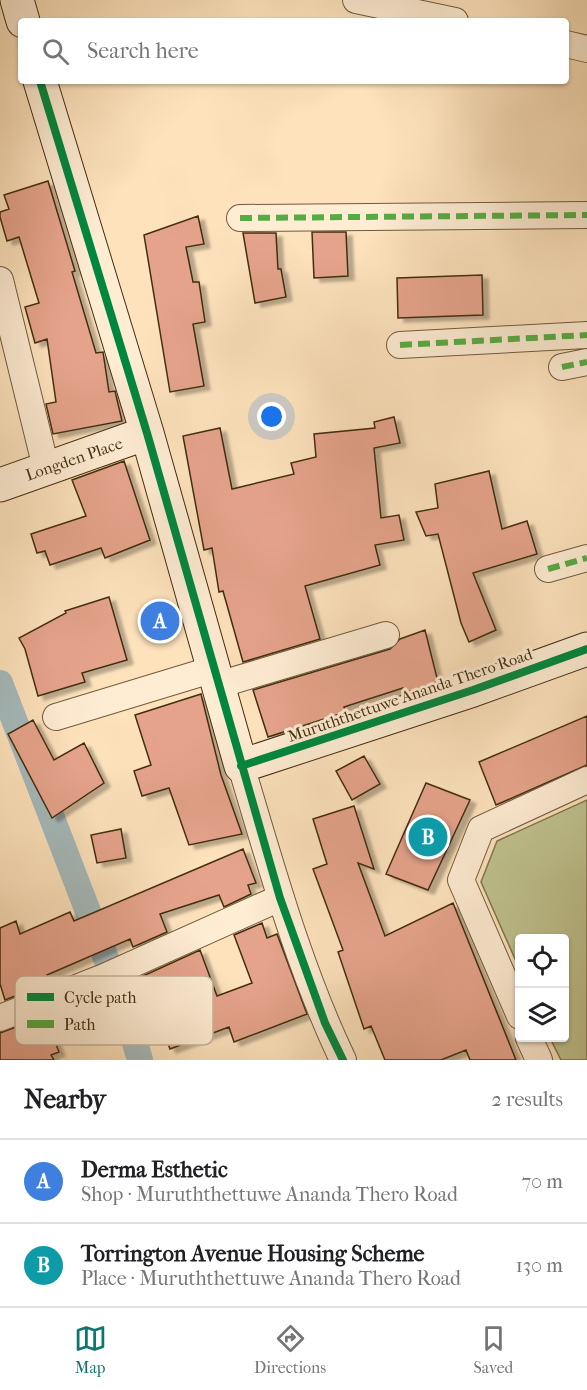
<!DOCTYPE html>
<meta charset="utf-8">
<style>
body{margin:0;font-family:"IM FELL French Canon",serif;background:#f2f2f2;color:#202124}
.controls{position:absolute;right:18px;bottom:18px;display:grid;overflow:hidden;border-radius:6px;box-shadow:0 2px 4px #0004}
.controls button{width:54px;height:54px;display:grid;place-items:center;padding:0;border:0;border-bottom:2px solid #e0e0e0;background:#fff;color:#202124;font:30px sans-serif}
.you{position:absolute;left:272px;top:417px;width:21px;height:21px;margin:-15px;border:4px solid #fff;border-radius:50%;background:#1a73e8;box-shadow:0 0 0 9px #1a73e833}
.badge{display:grid;place-items:center;width:39px;height:39px;border-radius:50%;background:#0f766e;color:#fff;font-size:20px;font-weight:700}
.pin{position:absolute;translate:-50% -50%;border:3px solid #fff;box-shadow:0 2px 6px #0006}
.list{margin:0;padding:0;list-style:none}
h2{display:flex;justify-content:space-between;align-items:center;height:78px;margin:0;padding:0 24px;font-size:26px}
h2 small{font-size:20px;font-weight:400;color:#757577}
.list li{display:grid;grid-template-columns:39px 1fr auto;gap:18px;align-items:center;box-sizing:border-box;height:84px;padding:0 24px;border-top:2px solid #e0e0e0}
.list b{display:block;font-size:22px;white-space:nowrap}
.list p{margin:0;font-size:20px;white-space:nowrap;color:#757577}
.list em{font-size:20px;font-style:normal;color:#757577}
.icon{flex:none;width:33px;height:33px;fill:none;stroke:currentColor;stroke-width:2;stroke-linecap:round;stroke-linejoin:round}
.map{position:relative;flex:none;width:587px;height:1060px;overflow:hidden}
.search{position:absolute;background:#fff;box-shadow:0 2px 4px #0004;left:18px;right:18px;top:18px;height:66px;display:flex;align-items:center;gap:15px;box-sizing:border-box;padding:0 21px;border-radius:6px;color:#757577;font-size:22px}
.sheet{height:246px;background:#fff}
nav{display:flex;justify-content:space-around;align-items:center;box-sizing:border-box;height:84px;border-top:2px solid #e0e0e0;background:#fff;font-size:16px;color:#757577}
nav a{display:grid;justify-items:center;gap:3px}
nav .on{color:#0f766e}
.map>svg:first-child{display:block}
.green{fill:#c0c390;stroke:#817850;stroke-width:1.5}
.lines{fill:none;stroke-linecap:round;stroke-linejoin:round}
.canal{stroke:#a5babc;stroke-width:26}
.building{fill:#e5a38b;stroke:#422e11;stroke-width:1.5;filter:url(#shadow)}
.street-casing{stroke:#715b3c;stroke-width:28}
.secondary-casing{stroke:#422e11;stroke-width:35}
.street{stroke:#feecd3;stroke-width:26}
.secondary{stroke:#feecd3;stroke-width:33}
.quiet{stroke:#56ab42;stroke-width:6;stroke-dasharray:12 6;stroke-linecap:butt}
.cycleway-casing{stroke:#feecd3;stroke-width:11}
.cycleway{stroke:#00873e;stroke-width:8}
.labels{text-anchor:middle;dominant-baseline:central;stroke-width:6;stroke-linejoin:round;paint-order:stroke}
.street-label{font-size:16px;fill:#422e11;stroke:#feecd3}
.key{fill:#feecd3;stroke:#c6b399;stroke-width:1.5}
.key-label{font-size:16px;fill:#422e11}
</style>
<div class="map">
<svg width="587" height="1060" viewBox="0 0 587 1060">
<defs>
<filter id="shadow"><feDropShadow dx="6" dy="4" stdDeviation="1.5" flood-color="#0004"/></filter>
</defs>
<rect width="100%" height="100%" fill="#fde2bc"/>
<filter id="stains"><feTurbulence type="fractalNoise" baseFrequency=".00333" numOctaves="4"/><feColorMatrix values="0 0 0 0 .2 0 0 0 0 .09 0 0 0 0 .02 0 0 0 .5 -.17"/></filter>
<radialGradient id="worn" r=".72"><stop offset=".6" stop-color="#630" stop-opacity="0"/><stop offset="1" stop-color="#630" stop-opacity=".3"/></radialGradient>
<path class="green" d="M 587,800 L 587,1060 L 561,1060 L 550,1038 L 564,1038 L 564,938 L 520,938 L 519,968 L 481,882 L 497,841 Z"/>
<g class="lines">
<path class="canal" d="M 0,683 L 124,1005 L 140,1060"/>
</g>
<path class="building" d="M 48,181 L 75,271 L 72,272 L 96,353 L 103,352 L 109,392 L 115,391 L 122,421 L 53,434 L 46,404 L 56,402 L 47,339 L 35,343 L 25,307 L 39,303 L 19,237 L 7,241 L 0,217 L 0,212 L 9,209 L 4,195 Z
M 198,216 L 204,244 L 186,247 L 193,282 L 199,282 L 205,322 L 193,324 L 204,386 L 170,392 L 144,235 Z
M 312,232 L 346,232 L 348,276 L 314,278 Z
M 243,233 L 276,233 L 278,269 L 281,269 L 286,297 L 255,303 Z
M 482,275 L 483,315 L 398,318 L 397,278 Z
M 394,417 L 400,443 L 374,448 L 381,518 L 399,515 L 404,540 L 375,545 L 380,565 L 305,586 L 320,639 L 243,662 L 223,591 L 219,592 L 212,548 L 204,550 L 183,436 L 220,428 L 232,489 L 294,474 L 291,463 L 316,457 L 314,434 L 375,428 L 374,422 Z
M 124,461 L 150,540 L 105,558 L 101,548 L 50,565 L 45,551 L 37,553 L 31,534 L 86,516 L 72,480 Z
M 489,471 L 502,529 L 527,521 L 537,554 L 473,573 L 496,630 L 469,642 L 461,623 L 438,534 L 426,536 L 416,512 L 438,508 L 435,484 Z
M 109,597 L 127,660 L 82,673 L 85,682 L 38,696 L 25,649 L 19,638 L 66,613 L 65,611 Z
M 425,630 L 438,682 L 405,693 L 403,688 L 344,707 L 346,712 L 268,737 L 253,690 L 390,649 L 400,639 Z
M 201,694 L 221,775 L 242,834 L 189,845 L 169,788 L 142,796 L 134,771 L 151,765 L 135,715 Z
M 587,716 L 587,765 L 496,805 L 479,762 Z
M 33,720 L 54,760 L 84,743 L 104,783 L 52,818 L 8,734 Z
M 364,756 L 380,784 L 352,800 L 336,771 Z
M 426,783 L 470,800 L 428,890 L 386,874 Z
M 354,806 L 374,869 L 358,863 L 385,936 L 453,903 L 516,1060 L 470,1060 L 466,1050 L 441,1060 L 385,1060 L 371,1026 L 364,1029 L 338,952 L 343,950 L 313,869 L 327,864 L 313,819 Z
M 121,829 L 126,858 L 97,863 L 91,835 Z
M 243,849 L 256,883 L 248,885 L 251,894 L 224,907 L 219,895 L 160,914 L 167,932 L 133,947 L 130,939 L 47,975 L 48,979 L 33,983 L 35,988 L 5,1000 L 0,984 L 0,928 L 16,921 L 20,934 L 70,912 L 74,921 Z
M 262,923 L 267,938 L 277,934 L 307,1014 L 234,1042 L 229,1027 L 170,1049 L 143,976 L 200,950 L 217,996 L 252,983 L 234,935 Z
M 45,1016 L 59,1052 L 51,1055 L 54,1060 L 0,1060 L 0,1033 Z"/>
<g class="lines">
<defs>
<path id="street" d="M 356,0 L 455,21
M 566,44 L 587,49
M 240,218 L 587,215
M 0,280 L 46,468
M 400,345 L 587,335
M 562,367 L 587,362
M 548,569 L 587,558
M 218,685 L 386,635
M 56,717 L 214,669
M 241,766 C 271,865 298,966 343,1060
M 520,1016 L 461,880 L 481,829 L 587,780
M 0,1018 L 104,977 L 280,898
M 529,1038 L 539,1060"/>
<path id="secondary" d="M 17,0 L 23,21
M 40,81 L 147,433 L 241,766 L 473,690 L 587,649
M 0,485 L 147,433"/>
</defs>
<use href="#street" class="street-casing"/>
<use href="#secondary" class="secondary-casing"/>
<use href="#street" class="street"/>
<use href="#secondary" class="secondary"/>
<path class="quiet" d="M 240,218 L 587,215
M 400,345 L 587,335
M 562,367 L 587,362
M 548,569 L 587,558"/>
<defs>
<path id="cycleway" d="M 40,81 L 147,433 L 280,898 L 325,1023 L 343,1060
M 241,766 L 473,690 L 587,649"/>
</defs>
<use href="#cycleway" class="cycleway-casing"/>
<use href="#cycleway" class="cycleway"/>
</g>
<g class="labels">
<g class="street-label">
<text transform="translate(74 459) rotate(-19)">Longden Place</text>
<text transform="translate(410 695) rotate(-19)">Muruththettuwe Ananda Thero Road</text>
</g>
</g>
<rect x="15" y="976" width="198" height="69" rx="9" class="key"/>
<rect x="27" y="993" width="27" height="8" fill="#00873e"/>
<rect x="27" y="1020" width="27" height="8" fill="#56ab42"/>
<g class="key-label">
<text x="64" y="1003">Cycle path</text>
<text x="64" y="1030">Path</text>
</g>
<rect width="100%" height="100%" filter="url(#stains)"/>
<rect width="100%" height="100%" fill="url(#worn)"/>
</svg>
<div class="controls">
<button><svg class="icon" aria-label="locate" viewBox="0 0 24 24"><circle cx="12" cy="12" r="6"/><path d="M12 2v4M12 18v4M2 12h4M18 12h4"/></svg></button>
<button><svg class="icon" aria-label="layers" viewBox="0 0 24 24"><path d="M12 4l9 5-9 5-9-5zM3 14l9 5 9-5"/></svg></button>
</div>
<div class="you"></div>
<div class="pin badge" style="left:160px;top:621px;background:#3f7fe0">A</div>
<div class="pin badge" style="left:428px;top:837px;background:#0f9aa8">B</div>
<div class="search"><svg class="icon" aria-label="search" viewBox="0 0 24 24"><circle cx="10" cy="10" r="6"/><path d="M15 15l6 6"/></svg>Search here</div>
</div>
<section class="sheet">
<h2>Nearby<small>2 results</small></h2>
<ul class="list">
<li><span class="badge" style="background:#3f7fe0">A</span><div><b>Derma Esthetic</b><p>Shop · Muruththettuwe Ananda Thero Road</p></div><em>70 m</em></li>
<li><span class="badge" style="background:#0f9aa8">B</span><div><b>Torrington Avenue Housing Scheme</b><p>Place · Muruththettuwe Ananda Thero Road</p></div><em>130 m</em></li>
</ul>
</section>
<nav>
<a class="on"><svg class="icon" aria-label="map" viewBox="0 0 24 24"><path d="M3 6l6-2 6 2 6-2v14l-6 2-6-2-6 2zM9 4v14M15 6v14"/></svg>Map</a>
<a><svg class="icon" aria-label="directions" viewBox="0 0 24 24"><path d="M12 3l9 9-9 9-9-9zM9 14v-3h6M13 9l2 2-2 2"/></svg>Directions</a>
<a><svg class="icon" aria-label="saved" viewBox="0 0 24 24"><path d="M7 4h10v16l-5-4-5 4z"/></svg>Saved</a>
</nav>
